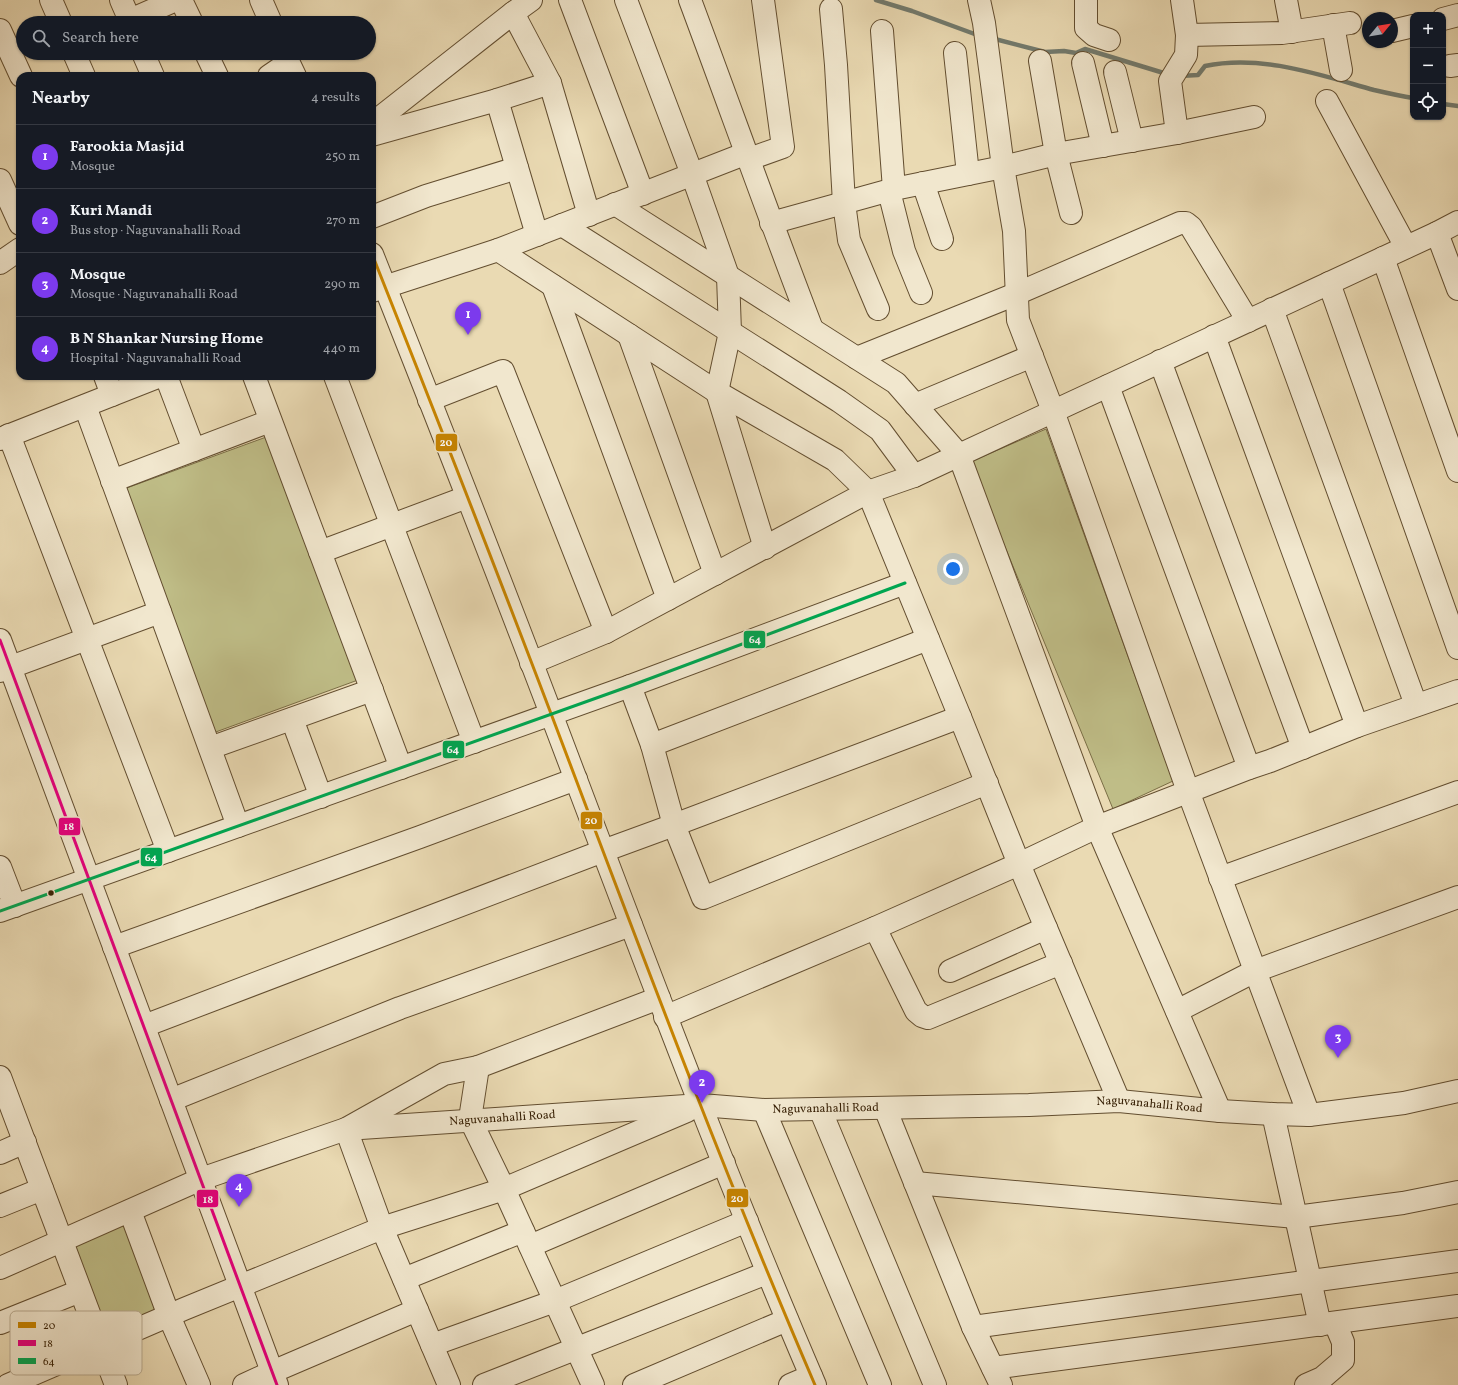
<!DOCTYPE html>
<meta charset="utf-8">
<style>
body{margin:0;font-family:Vollkorn,serif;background:#242831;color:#f1f3f6}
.controls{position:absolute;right:12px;top:12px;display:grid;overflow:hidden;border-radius:8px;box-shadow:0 1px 3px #0004}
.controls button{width:36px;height:36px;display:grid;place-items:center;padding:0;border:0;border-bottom:1px solid #363941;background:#171b24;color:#f1f3f6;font:20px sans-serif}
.compass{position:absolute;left:1362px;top:12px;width:36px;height:36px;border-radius:50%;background:#171b24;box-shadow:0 1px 3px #0004;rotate:60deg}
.you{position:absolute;left:953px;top:569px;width:14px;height:14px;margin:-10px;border:3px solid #fff;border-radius:50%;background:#1a73e8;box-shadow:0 0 0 6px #1a73e833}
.badge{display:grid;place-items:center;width:26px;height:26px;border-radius:50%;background:#7c3aed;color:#fff;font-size:13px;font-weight:700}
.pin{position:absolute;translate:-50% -33px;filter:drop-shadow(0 1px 2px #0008)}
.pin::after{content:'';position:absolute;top:21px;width:14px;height:12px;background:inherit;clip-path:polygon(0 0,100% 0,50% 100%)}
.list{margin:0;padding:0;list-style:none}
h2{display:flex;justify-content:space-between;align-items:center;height:52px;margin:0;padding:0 16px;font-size:17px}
h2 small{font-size:13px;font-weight:400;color:#9ea1a6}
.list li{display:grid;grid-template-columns:26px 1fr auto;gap:12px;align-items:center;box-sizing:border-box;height:64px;padding:0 16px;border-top:1px solid #363941}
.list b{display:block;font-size:15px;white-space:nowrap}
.list p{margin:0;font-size:13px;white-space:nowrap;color:#9ea1a6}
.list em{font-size:13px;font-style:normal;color:#9ea1a6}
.icon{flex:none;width:22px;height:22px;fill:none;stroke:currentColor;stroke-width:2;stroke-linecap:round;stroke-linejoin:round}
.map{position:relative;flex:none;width:1458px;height:1385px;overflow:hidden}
.search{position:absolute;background:#171b24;box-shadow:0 1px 3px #0004;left:16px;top:16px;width:360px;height:44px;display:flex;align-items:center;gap:10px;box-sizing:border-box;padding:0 14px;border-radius:22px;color:#9ea1a6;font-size:15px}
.panel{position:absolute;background:#171b24;box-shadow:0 1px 3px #0004;left:16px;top:72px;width:360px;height:308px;border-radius:12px}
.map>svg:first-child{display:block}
.green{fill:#bfbd87;stroke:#7a6e46}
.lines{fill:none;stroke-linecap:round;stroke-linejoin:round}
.stream{stroke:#737b6e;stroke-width:4.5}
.minor-casing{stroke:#634e30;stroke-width:24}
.minor{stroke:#f1e7ce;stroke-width:22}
.bus-1-casing{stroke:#f1e7ce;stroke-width:6}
.bus-2-casing{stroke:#f1e7ce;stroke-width:6}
.bus-3-casing{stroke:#f1e7ce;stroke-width:6}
.bus-1{stroke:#c78401;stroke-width:3}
.bus-2{stroke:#e5007d;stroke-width:3}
.bus-3{stroke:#00a651;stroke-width:3}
.bus-dot{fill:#361f04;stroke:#f1e7ce;stroke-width:1.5}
.labels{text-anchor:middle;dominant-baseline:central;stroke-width:4;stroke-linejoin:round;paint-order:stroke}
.street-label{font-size:12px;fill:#361f04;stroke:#f1e7ce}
.key{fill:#f1e7ce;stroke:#b9ab91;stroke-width:1}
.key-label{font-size:11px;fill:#361f04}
.line-badge{stroke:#f1e7ce;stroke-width:1.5}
.badge-label{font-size:11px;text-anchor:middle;font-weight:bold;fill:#fff}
</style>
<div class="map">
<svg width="1458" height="1385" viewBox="0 0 1458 1385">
<rect width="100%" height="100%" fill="#eadab3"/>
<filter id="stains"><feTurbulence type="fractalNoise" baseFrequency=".005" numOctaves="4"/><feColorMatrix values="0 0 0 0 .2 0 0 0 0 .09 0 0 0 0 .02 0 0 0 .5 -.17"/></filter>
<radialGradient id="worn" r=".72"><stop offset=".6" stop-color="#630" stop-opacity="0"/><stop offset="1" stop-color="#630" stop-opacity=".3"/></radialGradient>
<path class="green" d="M 1046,429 L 1173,781 L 1113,809 L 970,462 Z
M 269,436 L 358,680 L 213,733 L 124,489 Z
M 125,1224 L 159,1311 L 105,1332 L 70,1245 Z"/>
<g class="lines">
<path class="stream" d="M 876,0 L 912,11 L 980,36
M 991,38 L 1045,52 L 1064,51 L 1076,53 L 1085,49 L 1167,74
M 1180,76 L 1198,75 L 1205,66 C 1262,54 1320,75 1374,90 C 1387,93 1400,96 1413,98
M 1443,104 L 1458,106"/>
<defs>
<g id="minor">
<path d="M 51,0 L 61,23"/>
<path d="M 121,0 L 131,23"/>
<path d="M 181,0 L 192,23"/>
<path d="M 261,0 L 271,23"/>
<path d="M 570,0 L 643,194"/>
<path d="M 626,0 L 692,174 L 728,276 L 730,332 L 717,392 L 765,548"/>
<path d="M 690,0 C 731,110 770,220 812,329"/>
<path d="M 979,0 L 984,23 L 1003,167 L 1014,231 L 1018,320 L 1053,411 L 1188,791 L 1309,1115"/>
<path d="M 1086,0 L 1086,28 L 1094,35 L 1109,40"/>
<path d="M 1286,0 L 1292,32"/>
<path d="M 831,9 L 836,65 L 844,203 L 849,240 L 878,309"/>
<path d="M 513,13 L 550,83 L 589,215"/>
<path d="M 1443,19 L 1458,15"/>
<path d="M 130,20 L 176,0"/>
<path d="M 1333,25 L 1341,70"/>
<path d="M 0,30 L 21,76"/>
<path d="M 882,31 L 894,189"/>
<path d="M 1392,31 L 1413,26"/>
<path d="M 1187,35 L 1282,33 L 1350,23"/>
<path d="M 74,53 L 84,76"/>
<path d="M 143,53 L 153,76"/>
<path d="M 206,53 L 217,76"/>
<path d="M 284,53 L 295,76"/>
<path d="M 955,53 L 968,174"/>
<path d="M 1040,61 L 1056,154 L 1071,213"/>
<path d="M 1083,63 L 1103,146"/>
<path d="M 1450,66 L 1458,65"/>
<path d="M 1115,72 L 1132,141"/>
<path d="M 269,76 L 288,63"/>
<path d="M 497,100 L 537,235"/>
<path d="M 1327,101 L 1406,247"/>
<path d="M 372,124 L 513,13 L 531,0"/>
<path d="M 1177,133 L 1170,81 L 1186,55 L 1187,35 L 1182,0"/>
<path d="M 372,135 L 497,100 L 550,83"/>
<path d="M 749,159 L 783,147 L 763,0"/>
<path d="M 0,180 L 20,224"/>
<path d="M 923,183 L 942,239"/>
<path d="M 889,191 L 904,251 L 921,293"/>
<path d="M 615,204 L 896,383 L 959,455 L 1097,827 L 1220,1111"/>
<path d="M 372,217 L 426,196 L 517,168"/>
<path d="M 771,223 L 894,189 L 1003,167 L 1056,154 L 1177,133 L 1254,117"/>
<path d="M 562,225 L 839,401 L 880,430 L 914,476"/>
<path d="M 1437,233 L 1458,289"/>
<path d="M 498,250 L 717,392 L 835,460 L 868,492 L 960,717 L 1019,864 L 1119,1101"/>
<path d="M 372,254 C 441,428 509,602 575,777 C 652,981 729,1185 815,1385"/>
<path d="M 1383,258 L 1458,471"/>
<path d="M 0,263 L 20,249"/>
<path d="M 1329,283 L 1458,648"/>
<path d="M 553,286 L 668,599"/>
<path d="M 372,291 L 498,250 L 747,153"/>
<path d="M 1272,309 L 1416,705"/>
<path d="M 629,335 L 715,574"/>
<path d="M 1214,336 L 1357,726"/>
<path d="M 857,358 L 1016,294 L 1180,223 L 1186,223 L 1191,227 L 1248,321"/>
<path d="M 1160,361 L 1303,748"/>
<path d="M 105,376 L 112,395"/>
<path d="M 166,376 L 194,450"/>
<path d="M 254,376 L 401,768"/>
<path d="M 335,376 L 474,742"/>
<path d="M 1108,386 L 1249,768"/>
<path d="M 429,400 L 503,371 L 606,632"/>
<path d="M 915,405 L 1032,356"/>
<path d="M 85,406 L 238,826"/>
<path d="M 9,435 L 168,851"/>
<path d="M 0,439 L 160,376"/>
<path d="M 112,481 L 270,421"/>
<path d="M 320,552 L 467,497"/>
<path d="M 0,640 L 277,1385"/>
<path d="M 531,663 L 606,632 L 868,492 L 914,476 L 1437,233 L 1458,222"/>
<path d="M 0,671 L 160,612"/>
<path d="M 630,686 L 652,745 L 674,825 L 703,898 L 987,783"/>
<path d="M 292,719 L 321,797"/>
<path d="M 652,745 L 928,639"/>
<path d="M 210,748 L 372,690"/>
<path d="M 0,867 L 15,906"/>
<path d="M 1220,878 L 1458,792"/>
<path d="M 0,911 L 630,686 L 905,583"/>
<path d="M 875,928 L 916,1011 L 922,1016 L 928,1018 L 1061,963"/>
<path d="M 114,947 L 420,837 L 576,779"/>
<path d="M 950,971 L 1046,928"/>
<path d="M 1177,1011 L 1255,971 L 1458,897"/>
<path d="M 665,1017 L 875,928 L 1019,864 L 1097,827 L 1249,768 L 1270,761 L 1357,726 L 1458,691"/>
<path d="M 144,1026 L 603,851 L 674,825 L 960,717"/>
<path d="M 478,1067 L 470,1119 L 504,1189 L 593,1385"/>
<path d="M 0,1077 L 116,1385"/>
<path d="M 171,1100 L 400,1008 L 631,925"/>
<path d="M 885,1108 L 973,1327 L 1001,1385"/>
<path d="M 820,1109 L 935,1385"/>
<path d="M 764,1110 L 880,1385"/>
<path d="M 1273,1114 L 1320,1325"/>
<path d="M 0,1153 L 25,1142"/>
<path d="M 915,1183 L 1296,1217 L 1403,1203 L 1458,1192"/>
<path d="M 0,1206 L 42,1189"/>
<path d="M 130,1211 L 169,1316 L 199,1385"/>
<path d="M 530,1246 L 724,1163"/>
<path id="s1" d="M 0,1268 L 201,1179 L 346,1129 L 701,1105 L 764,1110 L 1029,1105 L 1119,1101 L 1220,1111 L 1273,1114 L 1309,1115 L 1404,1103 L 1458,1091"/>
<path d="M 404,1279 L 523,1231"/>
<path d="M 0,1323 L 80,1291"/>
<path d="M 973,1327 L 1458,1261"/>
<path d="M 432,1345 L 555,1301 L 747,1221"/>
<path d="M 993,1368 L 1458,1306"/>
<path d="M 8,1385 L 184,1309 L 382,1228 L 504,1189 L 687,1111"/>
<path d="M 244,1385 L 272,1372 L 417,1310"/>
<path d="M 449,1385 L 382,1228 L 346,1129 L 444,1074 L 478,1067 L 659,998"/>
<path d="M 484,1385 L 767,1273"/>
<path d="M 634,1385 L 787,1320"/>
<path d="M 790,1385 L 811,1376"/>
<path d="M 1306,1385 L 1322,1378 L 1343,1360 L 1343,1342 L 1335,1323"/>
</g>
</defs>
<use href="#minor" class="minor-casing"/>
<use href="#minor" class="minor"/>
<defs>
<path id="bus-1" d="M 372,254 C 441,428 509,602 575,777 C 652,981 729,1185 815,1385"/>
<path id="bus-2" d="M 0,640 L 277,1385"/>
<path id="bus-3" d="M 0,911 L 630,686 L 905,583"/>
</defs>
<use href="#bus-1" class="bus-1-casing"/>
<use href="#bus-2" class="bus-2-casing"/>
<use href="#bus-3" class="bus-3-casing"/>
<use href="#bus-1" class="bus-1"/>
<use href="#bus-2" class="bus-2"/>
<use href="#bus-3" class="bus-3"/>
</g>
<circle class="bus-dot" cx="51" cy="893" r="3.5"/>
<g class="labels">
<g class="street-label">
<text stroke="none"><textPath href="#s1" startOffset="1178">Naguvanahalli Road</textPath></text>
<text stroke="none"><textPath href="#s1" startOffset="854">Naguvanahalli Road</textPath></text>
<text stroke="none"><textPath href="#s1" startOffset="530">Naguvanahalli Road</textPath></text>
</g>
</g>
<rect x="10" y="1311" width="132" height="64" rx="6" class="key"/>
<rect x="18" y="1322" width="18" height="6" fill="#c78401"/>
<rect x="18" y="1340" width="18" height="6" fill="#e5007d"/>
<rect x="18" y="1358" width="18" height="6" fill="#00a651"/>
<g class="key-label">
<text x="43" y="1329">20</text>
<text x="43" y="1347">18</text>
<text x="43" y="1365">64</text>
</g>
<g class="line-badge">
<rect x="435" y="433" width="23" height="19" rx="4" fill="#c78401"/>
<rect x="743" y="630" width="23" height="19" rx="4" fill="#00a651"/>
<rect x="442" y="740" width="23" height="19" rx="4" fill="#00a651"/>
<rect x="580" y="811" width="23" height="19" rx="4" fill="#c78401"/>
<rect x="58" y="817" width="23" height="19" rx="4" fill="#e5007d"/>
<rect x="140" y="847" width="23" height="20" rx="4" fill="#00a651"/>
<rect x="726" y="1188" width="23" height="20" rx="4" fill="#c78401"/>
<rect x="196" y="1189" width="23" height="19" rx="4" fill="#e5007d"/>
</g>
<g class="badge-label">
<text x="446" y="446">20</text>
<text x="755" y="643">64</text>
<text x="453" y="753">64</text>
<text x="591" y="824">20</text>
<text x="69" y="830">18</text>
<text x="151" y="861">64</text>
<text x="737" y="1202">20</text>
<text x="208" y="1203">18</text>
</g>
<rect width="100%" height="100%" filter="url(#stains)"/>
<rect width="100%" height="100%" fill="url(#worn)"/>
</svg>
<div class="controls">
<button>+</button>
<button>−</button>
<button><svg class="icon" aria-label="locate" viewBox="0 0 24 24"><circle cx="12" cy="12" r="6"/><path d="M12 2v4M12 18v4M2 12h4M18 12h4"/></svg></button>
</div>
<svg class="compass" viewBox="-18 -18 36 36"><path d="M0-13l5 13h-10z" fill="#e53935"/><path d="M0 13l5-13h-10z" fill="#9ea1a6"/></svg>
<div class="you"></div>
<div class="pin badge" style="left:468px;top:335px">1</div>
<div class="pin badge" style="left:702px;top:1103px">2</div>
<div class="pin badge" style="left:1338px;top:1058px">3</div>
<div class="pin badge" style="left:239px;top:1207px">4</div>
<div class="search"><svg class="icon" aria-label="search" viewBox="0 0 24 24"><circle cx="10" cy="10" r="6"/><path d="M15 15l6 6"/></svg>Search here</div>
<section class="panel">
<h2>Nearby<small>4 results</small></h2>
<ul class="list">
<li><span class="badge">1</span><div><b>Farookia Masjid</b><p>Mosque</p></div><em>250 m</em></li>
<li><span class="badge">2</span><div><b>Kuri Mandi</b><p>Bus stop · Naguvanahalli Road</p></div><em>270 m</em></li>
<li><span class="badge">3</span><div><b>Mosque</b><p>Mosque · Naguvanahalli Road</p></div><em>290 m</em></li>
<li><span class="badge">4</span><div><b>B N Shankar Nursing Home</b><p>Hospital · Naguvanahalli Road</p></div><em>440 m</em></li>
</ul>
</section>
</div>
